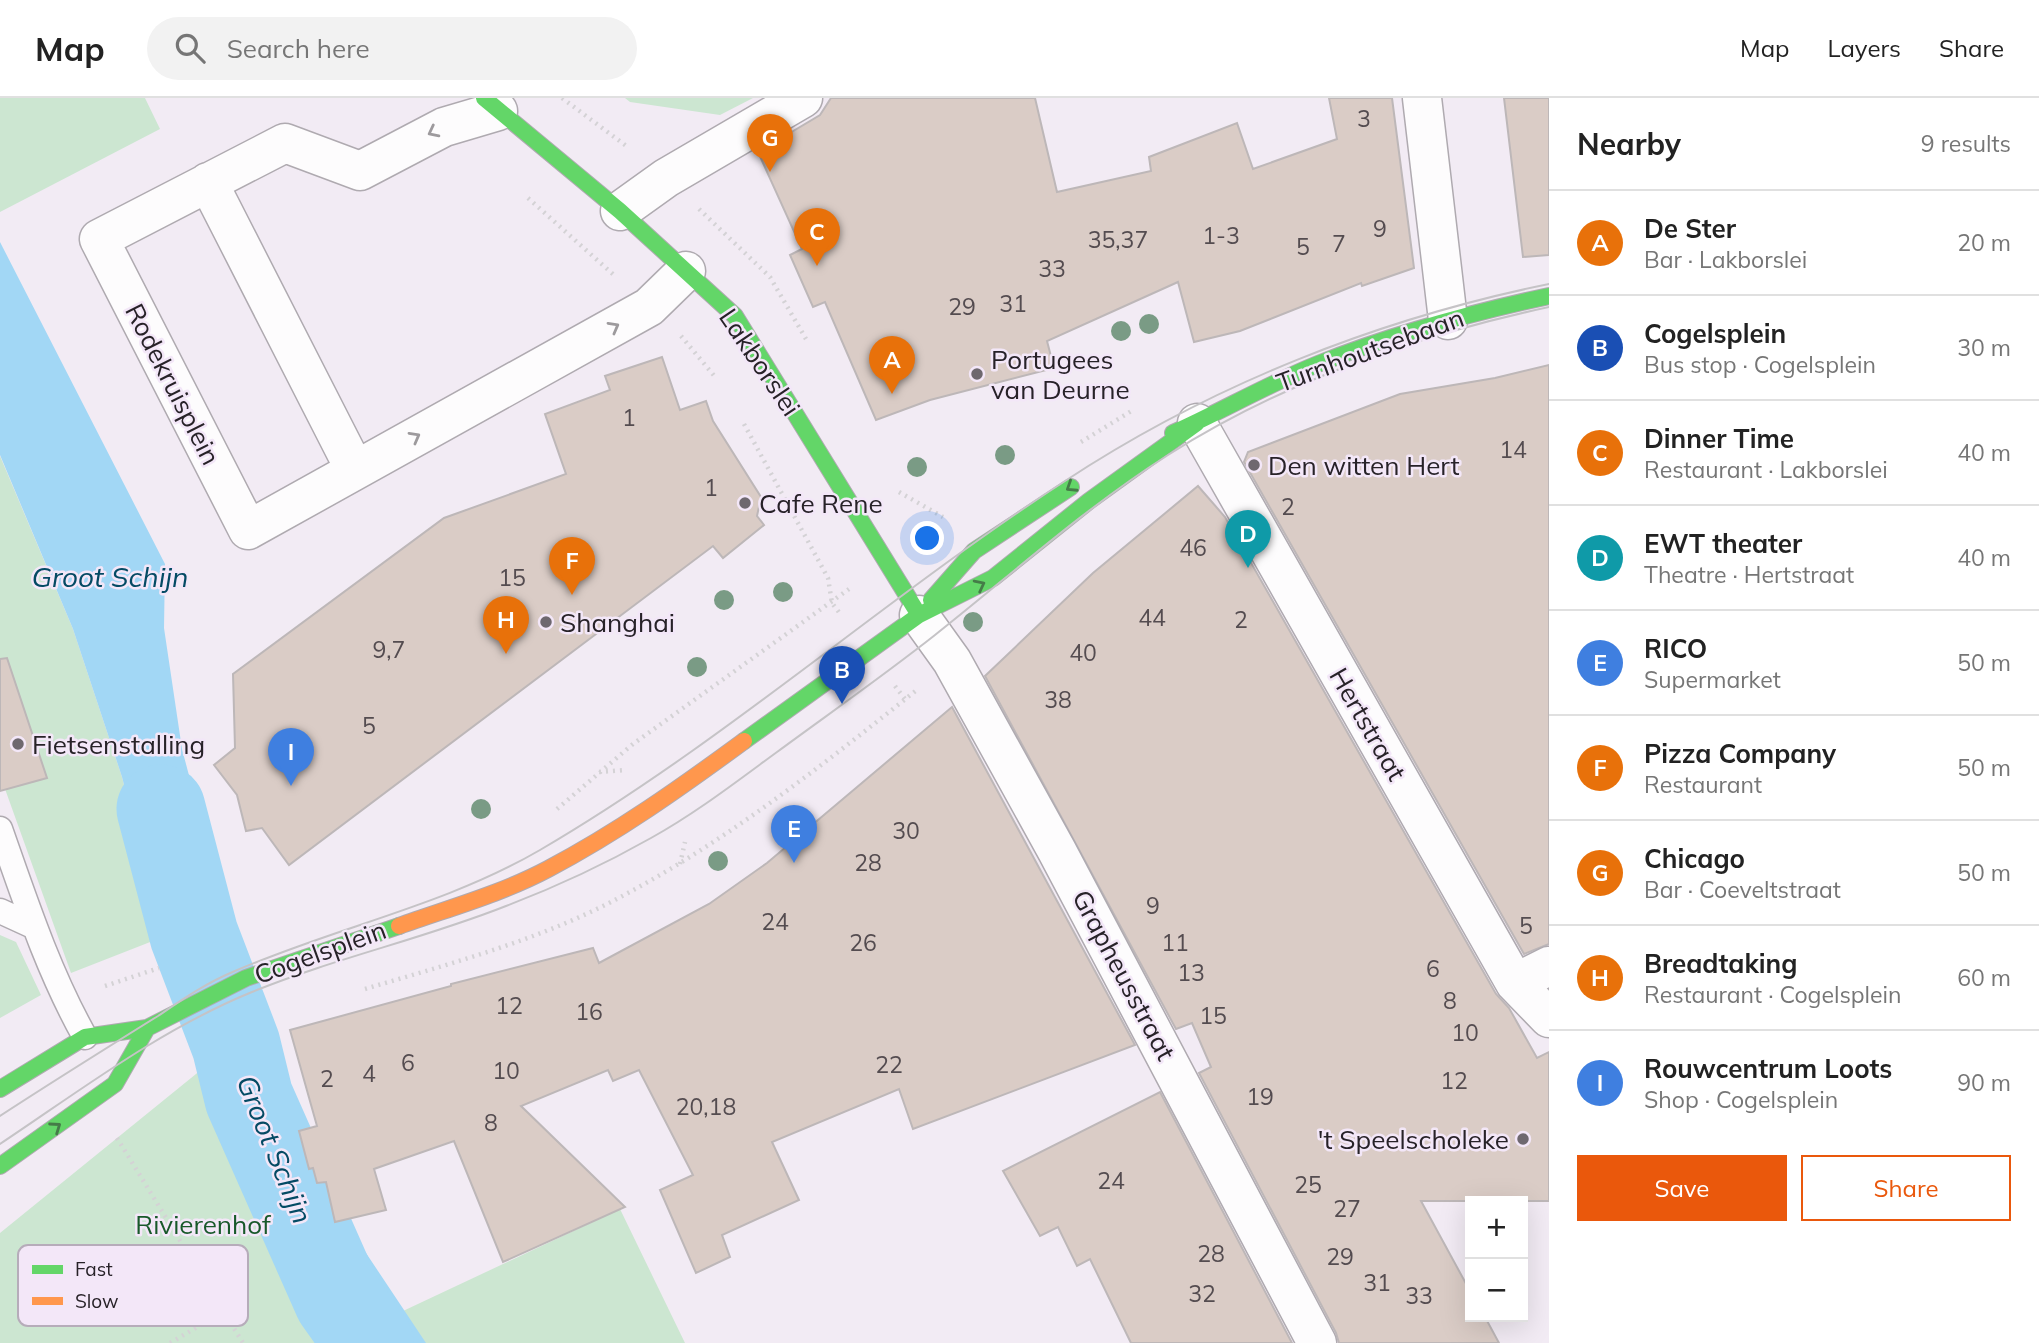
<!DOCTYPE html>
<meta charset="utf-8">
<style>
body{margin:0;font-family:Mulish,sans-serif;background:#f2f2f2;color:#222}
.controls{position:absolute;right:21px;bottom:21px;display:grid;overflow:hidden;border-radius:0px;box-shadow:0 7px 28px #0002}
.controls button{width:63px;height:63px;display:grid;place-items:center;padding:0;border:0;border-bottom:2px solid #e0e0e0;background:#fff;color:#222;font:35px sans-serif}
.you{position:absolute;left:928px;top:441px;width:24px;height:24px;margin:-18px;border:5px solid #fff;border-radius:50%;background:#1a73e8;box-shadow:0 0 0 10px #1a73e833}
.badge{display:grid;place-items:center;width:46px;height:46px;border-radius:50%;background:#ea580c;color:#fff;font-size:23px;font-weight:700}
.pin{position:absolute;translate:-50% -58px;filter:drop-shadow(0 2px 4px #0008)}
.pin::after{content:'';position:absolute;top:37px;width:24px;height:21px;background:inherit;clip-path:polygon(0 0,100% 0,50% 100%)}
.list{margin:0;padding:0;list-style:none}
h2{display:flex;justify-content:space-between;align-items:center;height:91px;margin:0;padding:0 28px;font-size:30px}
h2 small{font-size:23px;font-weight:400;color:#767676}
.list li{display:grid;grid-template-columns:46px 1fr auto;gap:21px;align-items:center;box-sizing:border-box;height:105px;padding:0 28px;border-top:2px solid #e0e0e0}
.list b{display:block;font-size:26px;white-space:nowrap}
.list p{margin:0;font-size:23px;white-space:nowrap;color:#767676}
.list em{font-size:23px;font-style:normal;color:#767676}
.actions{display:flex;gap:14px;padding:21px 28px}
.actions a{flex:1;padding:16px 0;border:2px solid #ea580c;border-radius:0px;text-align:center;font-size:24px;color:#ea580c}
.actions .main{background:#ea580c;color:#fff}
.icon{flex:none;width:38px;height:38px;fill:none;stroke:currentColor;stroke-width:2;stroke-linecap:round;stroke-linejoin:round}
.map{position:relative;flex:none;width:1549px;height:1245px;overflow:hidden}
header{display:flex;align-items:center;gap:42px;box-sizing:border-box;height:98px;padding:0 35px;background:#fff;border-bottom:2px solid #e0e0e0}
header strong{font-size:33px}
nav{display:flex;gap:38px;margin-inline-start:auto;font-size:24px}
.search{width:490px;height:63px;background:#f2f2f2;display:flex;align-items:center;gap:18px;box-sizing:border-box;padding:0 24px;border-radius:38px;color:#767676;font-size:26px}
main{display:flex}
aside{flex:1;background:#fff}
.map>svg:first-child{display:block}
.green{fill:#cce6d1}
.water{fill:#a2d7f5}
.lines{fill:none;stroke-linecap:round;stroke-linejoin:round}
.river{stroke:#a2d7f5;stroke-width:89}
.building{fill:#daccc6;stroke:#bdb7b8;stroke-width:2}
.lane-casing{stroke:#afaab0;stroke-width:27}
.street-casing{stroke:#afaab0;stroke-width:41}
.fast-casing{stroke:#afaab0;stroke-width:18}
.slow-casing{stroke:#afaab0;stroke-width:18}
.path{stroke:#d4d2d5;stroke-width:4.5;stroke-dasharray:2 5;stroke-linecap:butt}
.lane{stroke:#fdfcfd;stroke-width:24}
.street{stroke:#fdfcfd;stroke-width:38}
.fast{stroke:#63d668;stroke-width:16}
.slow{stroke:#ff974d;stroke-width:16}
.tram{stroke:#c5c3c6;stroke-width:2}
.tree{fill:#7a9b85}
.oneway{stroke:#9d9a9d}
.oneway2{stroke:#457c48}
.poi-dot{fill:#6e686f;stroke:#f3e7f8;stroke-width:2.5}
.labels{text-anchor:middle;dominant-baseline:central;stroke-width:5;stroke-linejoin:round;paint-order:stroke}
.number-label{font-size:23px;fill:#544c50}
.street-label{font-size:26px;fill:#272228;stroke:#f3e7f8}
.poi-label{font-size:26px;fill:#272228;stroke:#f3e7f8;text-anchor:start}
.park-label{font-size:26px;fill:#18592a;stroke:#f3e7f8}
.water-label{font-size:28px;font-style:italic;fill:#044a64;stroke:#f3e7f8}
.key{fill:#f3e7f8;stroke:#b6acba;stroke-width:2}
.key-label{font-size:19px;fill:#272228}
</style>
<header>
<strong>Map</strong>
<div class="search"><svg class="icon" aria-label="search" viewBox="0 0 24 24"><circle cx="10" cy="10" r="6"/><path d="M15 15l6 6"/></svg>Search here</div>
<nav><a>Map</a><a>Layers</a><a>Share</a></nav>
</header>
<main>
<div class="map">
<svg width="1549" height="1245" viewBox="0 0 1549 1245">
<rect width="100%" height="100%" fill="#f2ebf4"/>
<path class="green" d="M 0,0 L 145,0 L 160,31 L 0,114 Z
M 625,0 L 753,0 L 720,17 L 630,4 Z
M 0,358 L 73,531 L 122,679 L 163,839 L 71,875 L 0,677 Z
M 0,837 L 16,844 L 41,897 L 0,920 Z
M 269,942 L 309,1071 L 313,1070 L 317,1085 L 326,1084 L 335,1124 L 344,1122 L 403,1213 L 620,1111 L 685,1245 L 0,1245 L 0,1135 L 212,963 Z"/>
<path class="water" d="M 0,144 L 165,466 L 164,530 L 182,651 L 226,817 L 163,839 L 122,679 L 73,531 L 0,357 Z
M 269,942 L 303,1057 L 309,1071 L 313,1070 L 317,1085 L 326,1084 L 335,1124 L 344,1122 L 426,1245 L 330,1245 L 261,1131 L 236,1061 L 212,963 Z"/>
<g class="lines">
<path class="river" d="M 161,711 L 194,837 L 236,947 L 249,1000 L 338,1201 L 369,1245"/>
</g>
<path class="building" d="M 831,0 L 1035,0 L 1057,94 L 1151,73 L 1149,59 L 1237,25 L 1253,71 L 1337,41 L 1329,0 L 1392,0 L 1414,170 L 1362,188 L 1361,185 L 1240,233 L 1194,244 L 1178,184 L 1047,243 L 1054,270 L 930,302 L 876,322 L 825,204 L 813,209 L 790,157 L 802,151 L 758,54 L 820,17 Z
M 1504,0 L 1549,0 L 1549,157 L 1523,159 Z
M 662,259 L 680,312 L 706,303 L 713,323 L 761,399 L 757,418 L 764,427 L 723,460 L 713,448 L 289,767 L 262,730 L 246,733 L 237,697 L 214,667 L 235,650 L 233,576 L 444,420 L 566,376 L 545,316 L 610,292 L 605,278 Z
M 1549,267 L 1549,846 L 1524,856 L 1244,364 L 1248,354 L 1400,296 L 1495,280 Z
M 1198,388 L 1225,419 L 1496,896 L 1509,910 L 1537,960 L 1549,954 L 1549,1103 L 1421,1103 L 1470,1193 L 1470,1219 L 1485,1219 L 1499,1245 L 1339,1245 L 1336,1235 L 1199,975 L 1211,969 L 1192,925 L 1176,931 L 985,578 L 1093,475 Z
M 7,560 L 47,680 L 0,693 L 0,561 Z
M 952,609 L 1135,947 L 913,1031 L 899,991 L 772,1044 L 799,1102 L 722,1137 L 730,1159 L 696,1175 L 660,1092 L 693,1077 L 639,972 L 613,983 L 608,972 L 521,1008 L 625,1109 L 503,1164 L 454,1043 L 374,1071 L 386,1112 L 335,1124 L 326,1084 L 317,1085 L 313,1070 L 309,1071 L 299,1033 L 317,1028 L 290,932 L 451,888 L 451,886 L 593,850 L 599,865 L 709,806 L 767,765 Z
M 1160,994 L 1292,1245 L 1131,1245 L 1090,1161 L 1077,1168 L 1058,1129 L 1040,1138 L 1003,1073 Z"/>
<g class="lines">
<defs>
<path id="lane" d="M 0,731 C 25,802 48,873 85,939
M 0,813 L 35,829"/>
<path id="street" d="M 1422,0 L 1448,222
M 498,13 L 444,29 L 360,73 L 285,45 L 99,141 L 248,432 L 649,209 L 686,173
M 208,84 L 355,372
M 620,113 L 666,80 L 803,0
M 1197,325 L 1515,885 L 1549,920
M 919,517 L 952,563 L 1057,753 L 1317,1245
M 1515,885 L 1549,868"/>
<path id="fast" d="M 484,0 L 620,113 L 735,218 L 919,517
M 1173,335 C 1222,313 1268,286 1318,266 C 1393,236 1470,215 1549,198
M 931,502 L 974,453 L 1071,389
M 744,643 L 919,517 L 993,480 L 1089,403 L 1197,325
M 0,991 L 85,939 L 147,930 L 246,880 L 399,828
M 0,1068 L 115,986 L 147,930"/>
<path id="slow" d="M 399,828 C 449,810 501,796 548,771 C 618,734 680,690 744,643"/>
</defs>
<use href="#lane" class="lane-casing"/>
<use href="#street" class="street-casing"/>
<use href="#fast" class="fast-casing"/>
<use href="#slow" class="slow-casing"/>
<path class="path" d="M 562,0 L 629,50
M 528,100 L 615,178
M 699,111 L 770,179 L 806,241
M 681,238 L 716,280
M 744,326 L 828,480 L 832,505 L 841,517
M 1081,344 L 1133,312
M 899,394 L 943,419
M 895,588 L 905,601
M 599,674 L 625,672
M 557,711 L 633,646 L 849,491
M 680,766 L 685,744
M 105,888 L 159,870
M 365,891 C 445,867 529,845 605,807 C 718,750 819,670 918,591
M 117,1040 L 243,1245
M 170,1245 L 223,1214"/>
<use href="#lane" class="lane"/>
<use href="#street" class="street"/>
<use href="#fast" class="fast"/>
<use href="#slow" class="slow"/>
<path class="tram" d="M 0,1018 C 52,984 105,951 158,918 C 183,901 206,885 235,873 C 336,829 444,808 540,752 C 725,644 886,499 1065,383 C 1211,287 1378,221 1549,186
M 0,1046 C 81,992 161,931 252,894 C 335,860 423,841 506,808 C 556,789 605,766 651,740 C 696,715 736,684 777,654 C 830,615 883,578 935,537 C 1012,476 1085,410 1168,357 C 1284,283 1415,238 1549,209"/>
</g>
<g class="tree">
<circle cx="1149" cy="226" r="10"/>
<circle cx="1121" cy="233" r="10"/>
<circle cx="1005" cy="357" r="10"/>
<circle cx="917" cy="369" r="10"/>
<circle cx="783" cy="494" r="10"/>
<circle cx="724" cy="502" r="10"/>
<circle cx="973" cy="524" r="10"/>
<circle cx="697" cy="569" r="10"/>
<circle cx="481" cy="711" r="10"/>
<circle cx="718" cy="763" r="10"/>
</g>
<defs><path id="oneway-chevron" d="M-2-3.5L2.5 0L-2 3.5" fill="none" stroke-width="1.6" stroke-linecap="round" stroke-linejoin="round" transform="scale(1.75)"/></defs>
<g class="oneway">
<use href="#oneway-chevron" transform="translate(433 34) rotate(153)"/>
<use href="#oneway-chevron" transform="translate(614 229) rotate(-29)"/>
<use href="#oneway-chevron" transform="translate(415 339) rotate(-29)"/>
</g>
<g class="oneway2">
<use href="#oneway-chevron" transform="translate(1071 389) rotate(147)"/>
<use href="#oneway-chevron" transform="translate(980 487) rotate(-27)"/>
<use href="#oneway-chevron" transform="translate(56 1029) rotate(-35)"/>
</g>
<g class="poi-dot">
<circle cx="977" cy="276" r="7"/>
<circle cx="1254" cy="367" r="7"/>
<circle cx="745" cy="405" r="7"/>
<circle cx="546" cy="524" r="7"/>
<circle cx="18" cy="646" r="7"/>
<circle cx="1523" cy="1041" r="7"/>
</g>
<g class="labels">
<g class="number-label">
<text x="1364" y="20">3</text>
<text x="1380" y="130">9</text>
<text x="1221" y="137">1-3</text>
<text x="1118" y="141">35,37</text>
<text x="1339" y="145">7</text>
<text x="1303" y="148">5</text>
<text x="1052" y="170">33</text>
<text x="1013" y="205">31</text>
<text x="962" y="208">29</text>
<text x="629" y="319">1</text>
<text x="1513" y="351">14</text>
<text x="711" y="389">1</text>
<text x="1288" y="408">2</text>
<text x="1193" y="449">46</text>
<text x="512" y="479">15</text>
<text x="1152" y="519">44</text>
<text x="1241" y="521">2</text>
<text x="389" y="551">9,7</text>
<text x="1083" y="554">40</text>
<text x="1058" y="601">38</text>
<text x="369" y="627">5</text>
<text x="906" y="732">30</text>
<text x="868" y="764">28</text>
<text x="1153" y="807">9</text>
<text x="775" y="823">24</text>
<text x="1526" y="827">5</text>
<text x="863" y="844">26</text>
<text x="1175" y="844">11</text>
<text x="1433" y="870">6</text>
<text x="1191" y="874">13</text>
<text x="1450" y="902">8</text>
<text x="509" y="907">12</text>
<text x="589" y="913">16</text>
<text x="1213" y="917">15</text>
<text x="1465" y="934">10</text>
<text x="408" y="964">6</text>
<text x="889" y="966">22</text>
<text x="506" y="972">10</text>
<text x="369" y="975">4</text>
<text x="327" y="980">2</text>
<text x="1454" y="982">12</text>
<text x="1260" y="998">19</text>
<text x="706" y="1008">20,18</text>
<text x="491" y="1024">8</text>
<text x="1111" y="1082">24</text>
<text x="1308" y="1086">25</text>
<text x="1347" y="1110">27</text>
<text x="1211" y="1155">28</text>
<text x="1340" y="1158">29</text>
<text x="1377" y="1184">31</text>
<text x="1202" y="1195">32</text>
<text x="1419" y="1197">33</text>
</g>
<g class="street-label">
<text transform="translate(1370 252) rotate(-20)">Turnhoutsebaan</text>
<text transform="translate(760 264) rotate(56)">Lakborslei</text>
<text transform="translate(173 286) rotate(63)">Rodekruisplein</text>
<text transform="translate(1368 626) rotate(60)">Hertstraat</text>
<text transform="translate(320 854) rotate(-20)">Cogelsplein</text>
<text transform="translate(1124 877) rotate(62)">Grapheusstraat</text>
</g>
<g class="poi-label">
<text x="991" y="261">Portugees<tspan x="991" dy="30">van Deurne</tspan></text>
<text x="1268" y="367">Den witten Hert</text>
<text x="759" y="405">Cafe Rene</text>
<text x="560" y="524">Shanghai</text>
<text x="32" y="646">Fietsenstalling</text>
<text x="1509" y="1041" text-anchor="end">'t Speelscholeke</text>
</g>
<g class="park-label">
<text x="203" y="1126">Rivierenhof</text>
</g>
<g class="water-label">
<text x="110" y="478">Groot Schijn</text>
<text transform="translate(275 1051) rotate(68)">Groot Schijn</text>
</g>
</g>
<rect x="18" y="1147" width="230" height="81" rx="10" class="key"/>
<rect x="32" y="1167" width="31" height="9" fill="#63d668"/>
<rect x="32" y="1199" width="31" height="8" fill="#ff974d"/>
<g class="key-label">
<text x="75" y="1178">Fast</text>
<text x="75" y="1210">Slow</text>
</g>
</svg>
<div class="controls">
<button>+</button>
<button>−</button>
</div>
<div class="you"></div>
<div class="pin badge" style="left:892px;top:296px;background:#e8710a">A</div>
<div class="pin badge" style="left:842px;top:606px;background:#1a4fb4">B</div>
<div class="pin badge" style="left:817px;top:168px;background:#e8710a">C</div>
<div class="pin badge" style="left:1248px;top:470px;background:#0f9aa8">D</div>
<div class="pin badge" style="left:794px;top:765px;background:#3f7fe0">E</div>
<div class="pin badge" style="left:572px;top:497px;background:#e8710a">F</div>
<div class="pin badge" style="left:770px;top:74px;background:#e8710a">G</div>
<div class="pin badge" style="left:506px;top:556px;background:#e8710a">H</div>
<div class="pin badge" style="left:291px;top:688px;background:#3f7fe0">I</div>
</div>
<aside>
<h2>Nearby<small>9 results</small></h2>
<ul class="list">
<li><span class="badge" style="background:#e8710a">A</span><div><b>De Ster</b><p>Bar · Lakborslei</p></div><em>20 m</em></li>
<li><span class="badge" style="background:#1a4fb4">B</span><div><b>Cogelsplein</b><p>Bus stop · Cogelsplein</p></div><em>30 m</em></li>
<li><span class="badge" style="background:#e8710a">C</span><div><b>Dinner Time</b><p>Restaurant · Lakborslei</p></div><em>40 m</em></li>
<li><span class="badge" style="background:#0f9aa8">D</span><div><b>EWT theater</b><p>Theatre · Hertstraat</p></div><em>40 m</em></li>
<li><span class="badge" style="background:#3f7fe0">E</span><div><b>RICO</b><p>Supermarket</p></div><em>50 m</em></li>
<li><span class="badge" style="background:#e8710a">F</span><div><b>Pizza Company</b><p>Restaurant</p></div><em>50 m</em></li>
<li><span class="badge" style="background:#e8710a">G</span><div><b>Chicago</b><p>Bar · Coeveltstraat</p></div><em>50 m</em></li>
<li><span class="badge" style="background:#e8710a">H</span><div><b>Breadtaking</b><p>Restaurant · Cogelsplein</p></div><em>60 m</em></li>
<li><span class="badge" style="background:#3f7fe0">I</span><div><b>Rouwcentrum Loots</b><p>Shop · Cogelsplein</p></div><em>90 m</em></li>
</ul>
<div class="actions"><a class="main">Save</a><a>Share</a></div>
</aside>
</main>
